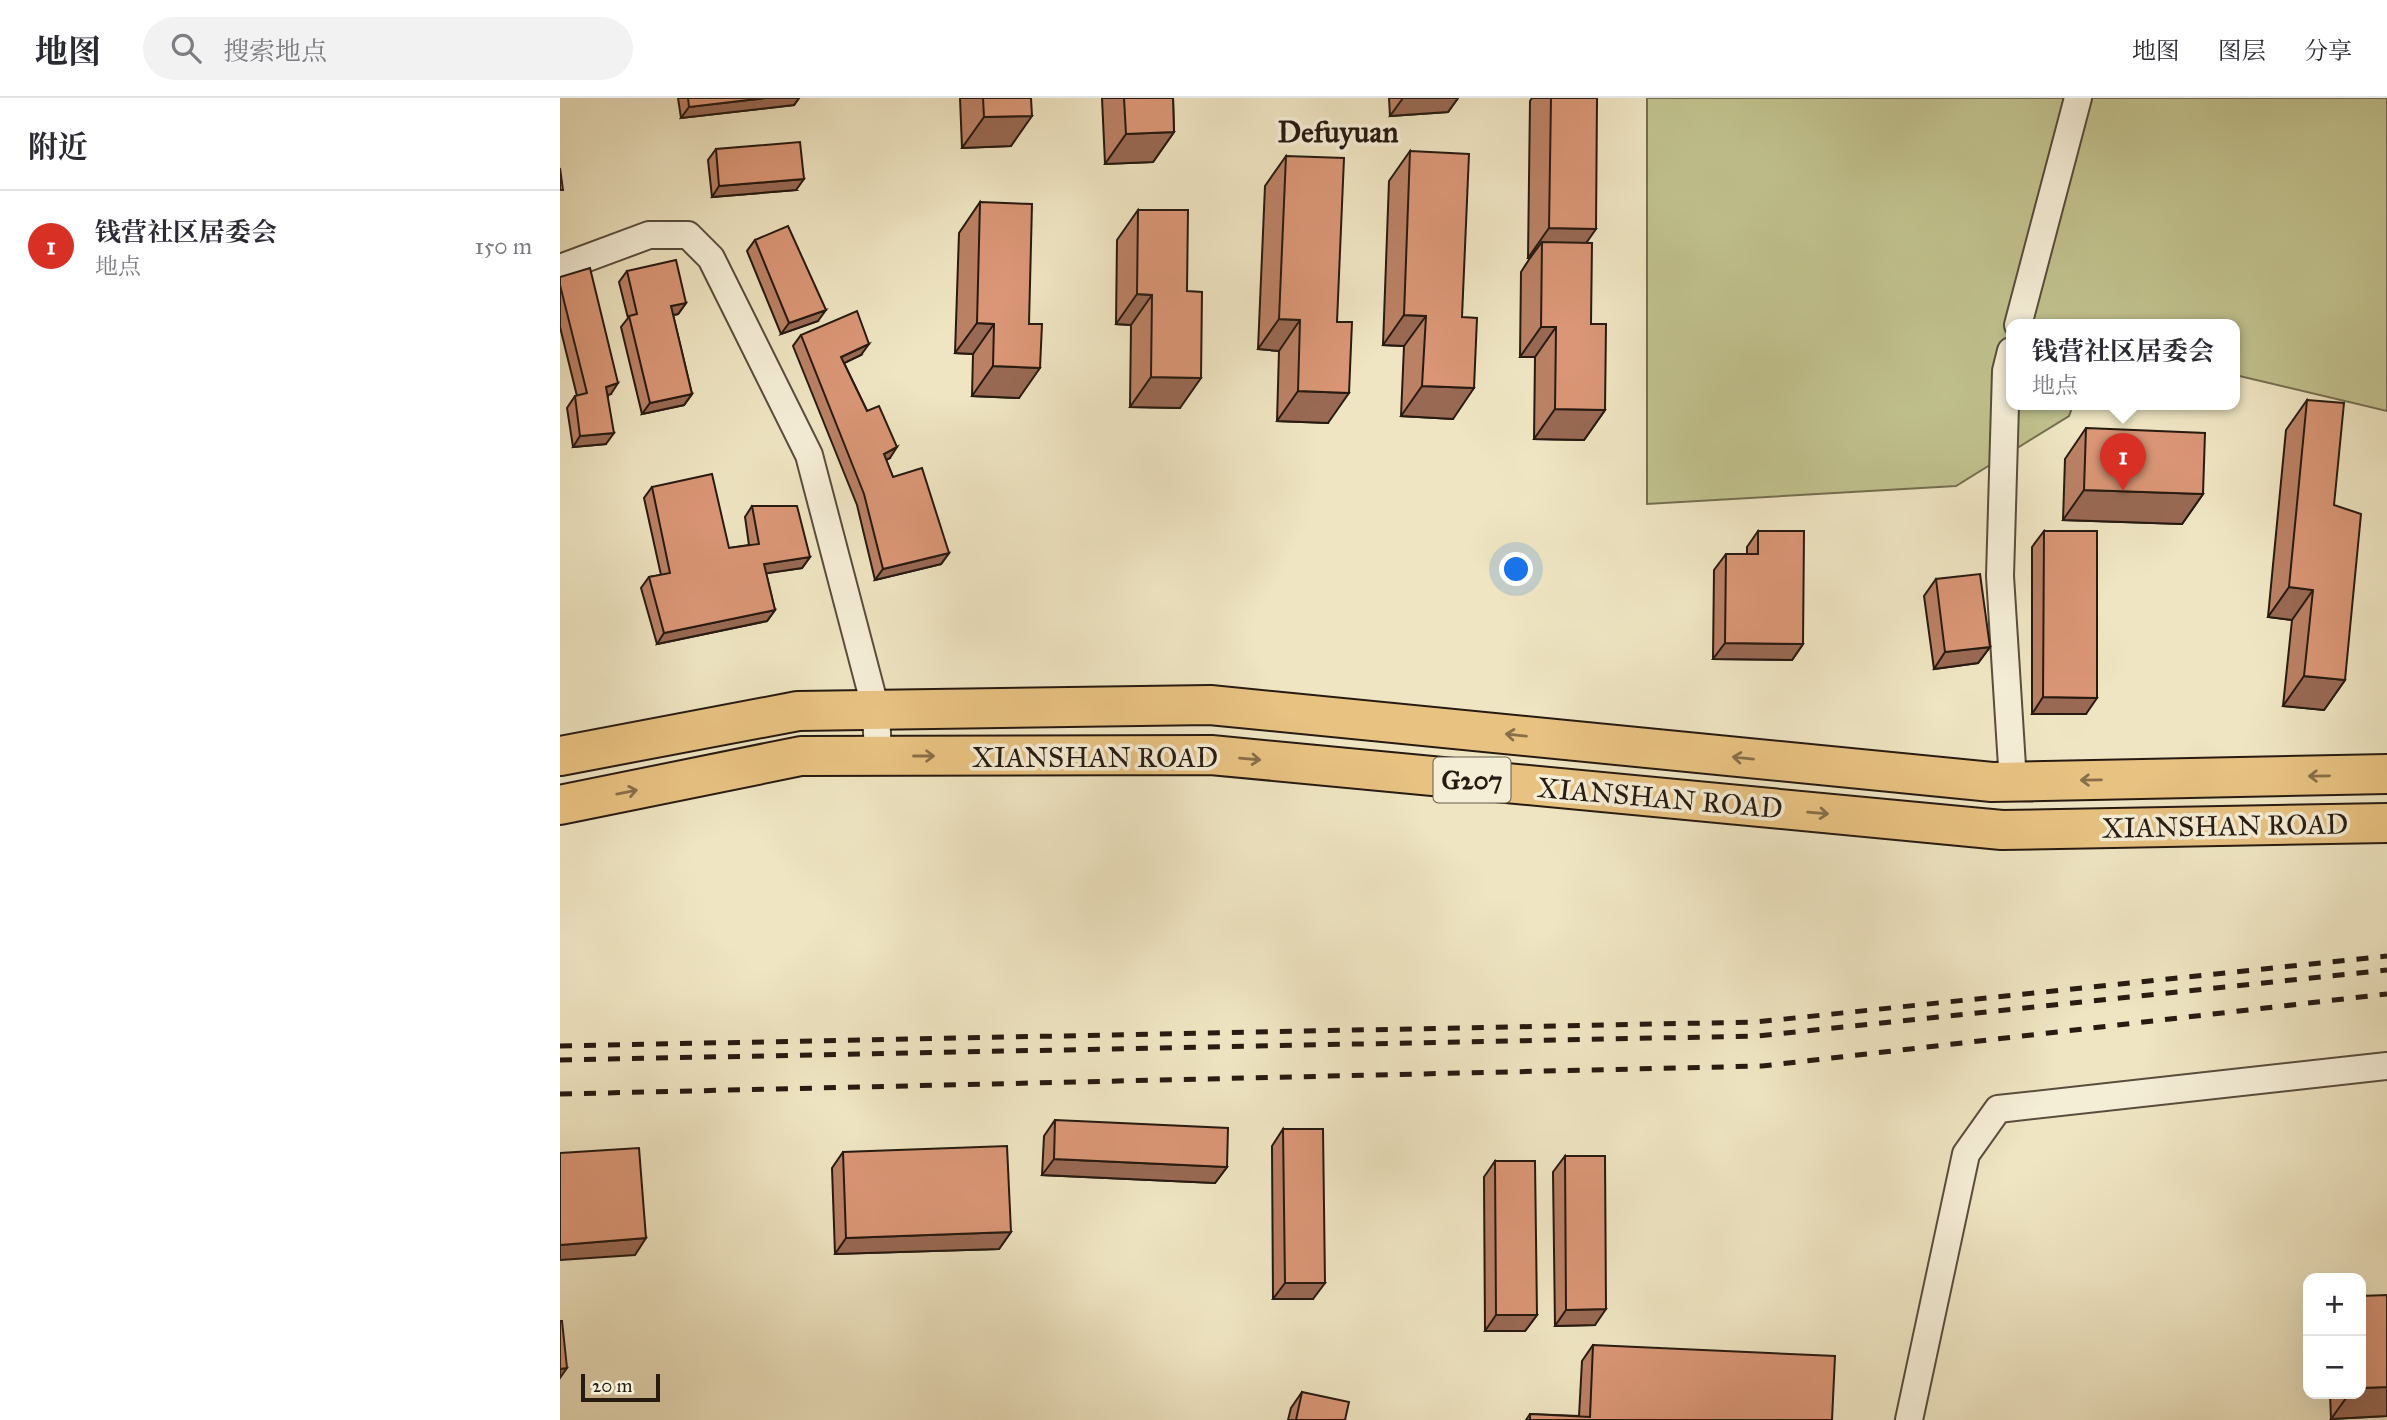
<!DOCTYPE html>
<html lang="zh">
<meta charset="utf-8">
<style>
body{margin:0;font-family:"IM FELL Great Primer","Noto Serif SC",serif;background:#f2f2f3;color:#2b2b33}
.controls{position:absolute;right:21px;bottom:21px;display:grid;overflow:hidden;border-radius:14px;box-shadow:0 7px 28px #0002}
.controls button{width:63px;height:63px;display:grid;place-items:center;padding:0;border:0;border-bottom:2px solid #e1e1e2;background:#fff;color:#2b2b33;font:35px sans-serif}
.scale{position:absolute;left:21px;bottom:18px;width:79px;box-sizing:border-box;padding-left:7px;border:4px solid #271a11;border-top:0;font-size:19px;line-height:24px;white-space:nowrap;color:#271a11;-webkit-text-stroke:5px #f5eed7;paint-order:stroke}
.you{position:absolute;left:957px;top:472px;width:24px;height:24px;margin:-18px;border:5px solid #fff;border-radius:50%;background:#1a73e8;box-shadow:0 0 0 10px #1a73e833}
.badge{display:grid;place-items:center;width:46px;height:46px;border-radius:50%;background:#d93025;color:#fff;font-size:23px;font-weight:700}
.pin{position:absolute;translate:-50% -58px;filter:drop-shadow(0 2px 4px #0008)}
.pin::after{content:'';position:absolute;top:37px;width:24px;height:21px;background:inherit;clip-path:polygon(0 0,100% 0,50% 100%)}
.popup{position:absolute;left:1446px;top:221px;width:234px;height:91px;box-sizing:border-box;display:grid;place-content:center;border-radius:14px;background:#fff;filter:drop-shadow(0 2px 5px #0005);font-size:23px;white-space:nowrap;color:#7c7c81}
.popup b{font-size:26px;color:#2b2b33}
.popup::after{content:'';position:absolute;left:50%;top:100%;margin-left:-14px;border:14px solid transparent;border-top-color:#fff}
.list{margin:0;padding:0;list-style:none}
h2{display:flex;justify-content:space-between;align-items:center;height:91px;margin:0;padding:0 28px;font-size:30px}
h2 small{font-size:23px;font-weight:400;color:#7c7c81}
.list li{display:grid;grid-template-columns:46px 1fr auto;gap:21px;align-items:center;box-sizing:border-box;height:112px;padding:0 28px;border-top:2px solid #e1e1e2}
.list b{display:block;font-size:26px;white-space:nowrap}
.list p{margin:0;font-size:23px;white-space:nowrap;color:#7c7c81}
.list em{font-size:23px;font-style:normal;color:#7c7c81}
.icon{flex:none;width:38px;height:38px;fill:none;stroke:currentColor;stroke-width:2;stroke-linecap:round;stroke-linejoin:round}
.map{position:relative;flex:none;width:1827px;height:1322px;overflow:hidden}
header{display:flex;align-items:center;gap:42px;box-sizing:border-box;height:98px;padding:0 35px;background:#fff;border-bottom:2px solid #e1e1e2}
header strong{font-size:33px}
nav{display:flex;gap:38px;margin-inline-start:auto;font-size:24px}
.search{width:490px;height:63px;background:#f2f2f3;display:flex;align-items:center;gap:18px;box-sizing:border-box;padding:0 24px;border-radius:38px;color:#7c7c81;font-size:26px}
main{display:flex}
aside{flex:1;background:#fff}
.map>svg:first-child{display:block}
.green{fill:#c1c28e;stroke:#746e50;stroke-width:2}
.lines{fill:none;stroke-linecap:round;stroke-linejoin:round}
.street-casing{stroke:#594d3d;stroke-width:30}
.highway-casing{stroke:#271a11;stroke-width:42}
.street{stroke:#f5eed7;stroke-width:26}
.highway{stroke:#e8c281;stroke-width:38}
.rail{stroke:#271a11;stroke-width:5;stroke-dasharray:12 12;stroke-linecap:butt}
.wall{fill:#bb8165;stroke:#271a11;stroke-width:2}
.shaded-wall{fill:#996953;stroke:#271a11;stroke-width:2}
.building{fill:#da9676;stroke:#271a11;stroke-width:2}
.oneway{stroke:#886e49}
.labels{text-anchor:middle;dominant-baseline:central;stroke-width:7;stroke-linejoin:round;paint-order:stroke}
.shield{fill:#f5eed7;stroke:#655a4c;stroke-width:2}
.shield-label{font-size:26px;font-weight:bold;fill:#271a11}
.street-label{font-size:28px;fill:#271a11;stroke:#f5eed7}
.neighbourhood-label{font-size:30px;font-weight:bold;fill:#271a11;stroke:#f5eed7}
</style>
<header>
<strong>地图</strong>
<div class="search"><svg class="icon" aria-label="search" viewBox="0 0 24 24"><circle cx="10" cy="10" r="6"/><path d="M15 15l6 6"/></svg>搜索地点</div>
<nav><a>地图</a><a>图层</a><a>分享</a></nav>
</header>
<main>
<aside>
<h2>附近<small></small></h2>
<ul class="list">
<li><span class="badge">1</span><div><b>钱营社区居委会</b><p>地点</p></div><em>150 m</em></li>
</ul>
</aside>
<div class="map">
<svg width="1827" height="1322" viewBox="0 0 1827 1322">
<rect width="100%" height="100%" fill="#efe5c2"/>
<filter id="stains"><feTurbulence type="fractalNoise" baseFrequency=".00286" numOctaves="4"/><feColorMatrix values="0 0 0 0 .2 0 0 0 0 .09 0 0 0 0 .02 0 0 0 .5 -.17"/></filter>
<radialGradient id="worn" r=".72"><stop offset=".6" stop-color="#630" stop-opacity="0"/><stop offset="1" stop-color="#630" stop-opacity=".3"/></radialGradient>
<path class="green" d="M 1087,0 L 1827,0 L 1827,313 L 1675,277 L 1675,227 L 1451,227 L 1451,307 L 1513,307 L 1509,318 L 1396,388 L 1087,406 Z"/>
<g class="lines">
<defs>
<path id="street" d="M 0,170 L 89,137 L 128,137 L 151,160 L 249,357 L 316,612 L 318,658
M 1458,227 L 1518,0
M 1451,253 L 1446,273 L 1440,478 L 1453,684
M 1349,1322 L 1406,1056 L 1438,1011 L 1827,968"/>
<path id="highway" d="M 0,658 L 238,613 L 650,607 L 1432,684 L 1827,676
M 0,707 L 241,658 L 651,657 L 1442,732 L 1827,725"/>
</defs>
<use href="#street" class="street-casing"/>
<use href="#highway" class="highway-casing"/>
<use href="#street" class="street"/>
<use href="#highway" class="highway"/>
<path class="rail" d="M 0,948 L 1196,924 L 1827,858
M 0,962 L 1197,938 L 1827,872
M 0,996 L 1202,968 L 1827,896"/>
</g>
<path class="wall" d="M 118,0 L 239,0 L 234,7 L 121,20 Z
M 400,0 L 471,0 L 451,48 L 402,50 Z
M 542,0 L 613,0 L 614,34 L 593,64 L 545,66 Z
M 829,0 L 898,0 L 888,14 L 830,18 Z
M 972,0 L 1037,0 L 1026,145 L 1031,226 L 1045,312 L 1024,342 L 974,341 L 975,259 L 960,259 L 961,174 L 970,160 L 968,160 L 970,3 Z
M 156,51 L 236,92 L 152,99 L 148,62 Z
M 850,53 L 893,321 L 841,318 L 844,248 L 823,247 L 829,83 Z
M 726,58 L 768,325 L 717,323 L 719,253 L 698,251 L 705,88 Z
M 420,104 L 459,300 L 412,298 L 413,256 L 395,255 L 399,135 Z
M 578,112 L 620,310 L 570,309 L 571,227 L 556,226 L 557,142 Z
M 195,142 L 258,223 L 221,236 L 187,153 Z
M 67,173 L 126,205 L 118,216 L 113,217 L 132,296 L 124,307 L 82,316 L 61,229 L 68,220 L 59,184 Z
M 0,179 L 51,296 L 48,297 L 46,346 L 13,349 L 7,310 L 15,298 L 17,298 L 0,229 Z
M 241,237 L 301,257 L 284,265 L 330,360 L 326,362 L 333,379 L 389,455 L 381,466 L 315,482 L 297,407 L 233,248 Z
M 1747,302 L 1774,407 L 1785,582 L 1764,612 L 1723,608 L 1732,522 L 1708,519 L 1726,332 Z
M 1526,330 L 1643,396 L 1622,426 L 1503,422 L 1505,361 Z
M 92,389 L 169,450 L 189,447 L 185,419 L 192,408 L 250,459 L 242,470 L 206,475 L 215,512 L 207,523 L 97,546 L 81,490 L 89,479 L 101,477 L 84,400 Z
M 1198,433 L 1243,546 L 1232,562 L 1153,561 L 1154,472 L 1166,456 L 1187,456 L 1187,449 Z
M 1484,433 L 1526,616 L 1472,616 L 1472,449 Z
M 1376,481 L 1430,549 L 1418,565 L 1374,571 L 1364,498 Z
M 495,1022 L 667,1069 L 655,1085 L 482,1077 L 484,1038 Z
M 723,1031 L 753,1201 L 713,1201 L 712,1048 Z
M 283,1054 L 451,1134 L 439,1151 L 275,1156 L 272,1070 Z
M 1005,1058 L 1035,1227 L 995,1228 L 993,1074 Z
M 935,1063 L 977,1217 L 965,1233 L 925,1233 L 924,1079 Z
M 1827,1197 L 1827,1318 L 1771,1321 L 1770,1296 L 1801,1296 Z
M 1033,1247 L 1272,1322 L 966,1322 L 970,1316 L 1019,1318 L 1022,1263 Z
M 742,1294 L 785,1322 L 728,1322 L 731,1310 Z"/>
<path class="shaded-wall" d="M 205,0 L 239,0 L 234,7 L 121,20 L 129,9 Z
M 843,0 L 898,0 L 888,14 L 830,18 Z
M 472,18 L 451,48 L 402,50 L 424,19 Z
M 614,34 L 593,64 L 545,66 L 566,36 Z
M 244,81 L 236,92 L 152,99 L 159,88 Z
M 989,130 L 1036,131 L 1015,161 L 982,144 L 970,160 L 968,160 Z
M 577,196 L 592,197 L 571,227 L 556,226 Z
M 126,205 L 118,216 L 104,219 L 111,208 Z
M 266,212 L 258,223 L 221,236 L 229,225 Z
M 844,217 L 866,218 L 844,248 L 823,247 Z
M 719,221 L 740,222 L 719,253 L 698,251 Z
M 417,225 L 434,226 L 413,256 L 395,255 Z
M 981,229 L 996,229 L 975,259 L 960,259 Z
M 309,246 L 301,257 L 274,270 L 281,259 Z
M 433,268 L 480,270 L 459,300 L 412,298 Z
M 591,279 L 641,280 L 620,310 L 570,309 Z
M 58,285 L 51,296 L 38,300 L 46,289 Z
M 862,288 L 914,290 L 893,321 L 841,318 Z
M 738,293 L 789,295 L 768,325 L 717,323 Z
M 132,296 L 124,307 L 82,316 L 90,305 Z
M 995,311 L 1045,312 L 1024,342 L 974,341 Z
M 54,335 L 46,346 L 13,349 L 20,338 Z
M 337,349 L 330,360 L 316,367 L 324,356 Z
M 1524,392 L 1643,396 L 1622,426 L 1503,422 Z
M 389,455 L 381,466 L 315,482 L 323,471 Z
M 250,459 L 242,470 L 196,477 L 204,466 Z
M 1729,489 L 1753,492 L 1732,522 L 1708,519 Z
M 215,512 L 207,523 L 97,546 L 104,535 Z
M 1165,545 L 1243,546 L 1232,562 L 1153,561 Z
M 1430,549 L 1418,565 L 1374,571 L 1385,554 Z
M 1744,578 L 1785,582 L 1764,612 L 1723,608 Z
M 1483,599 L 1537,600 L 1526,616 L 1472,616 Z
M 494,1061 L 667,1069 L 655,1085 L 482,1077 Z
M 451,1134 L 439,1151 L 275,1156 L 286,1140 Z
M 86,1140 L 75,1157 L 0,1162 L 0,1147 Z
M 725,1185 L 765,1185 L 753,1201 L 713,1201 Z
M 1046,1211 L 1035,1227 L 995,1228 L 1006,1212 Z
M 936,1217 L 977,1217 L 965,1233 L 925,1233 Z
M 7,1270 L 0,1280 L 0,1271 Z
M 1827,1289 L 1827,1318 L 1771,1321 L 1789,1296 L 1801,1296 L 1801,1290 Z"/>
<path class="building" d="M 128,0 L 205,0 L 129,9 Z
M 423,0 L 471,0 L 472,18 L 424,19 Z
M 564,0 L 613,0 L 614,34 L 566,36 Z
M 991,0 L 1037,0 L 1036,131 L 989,130 Z
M 240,44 L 244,81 L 159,88 L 156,51 Z
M 850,53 L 909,56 L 902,219 L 917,220 L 914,290 L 862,288 L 866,218 L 844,217 Z
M 726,58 L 784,60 L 777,224 L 792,224 L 789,295 L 738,293 L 740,222 L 719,221 Z
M 0,70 L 3,92 L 0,92 Z
M 420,104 L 472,106 L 469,226 L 482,226 L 480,270 L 433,268 L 434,226 L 417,225 Z
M 578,112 L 628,112 L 627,193 L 642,194 L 641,280 L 591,279 L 592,197 L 577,196 Z
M 228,128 L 266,212 L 229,225 L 195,142 Z
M 982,144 L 1032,145 L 1031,226 L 1046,226 L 1045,312 L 995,311 L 996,229 L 981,229 Z
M 116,162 L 126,205 L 111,208 L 132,296 L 90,305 L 69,218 L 77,216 L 67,173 Z
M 30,170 L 58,285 L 46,289 L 54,335 L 20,338 L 15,298 L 27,295 L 0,187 L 0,179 Z
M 297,213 L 309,246 L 281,259 L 307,313 L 319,308 L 337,349 L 324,356 L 333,379 L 362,370 L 389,455 L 323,471 L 304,396 L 241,237 Z
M 1747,302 L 1784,305 L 1774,407 L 1801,416 L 1785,582 L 1744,578 L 1753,492 L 1729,489 Z
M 1526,330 L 1645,335 L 1643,396 L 1524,392 Z
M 152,376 L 169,450 L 199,446 L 192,408 L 237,408 L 250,459 L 204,466 L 215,512 L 104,535 L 89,479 L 110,475 L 92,389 Z
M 1198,433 L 1244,433 L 1243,546 L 1165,545 L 1166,456 L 1198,456 Z
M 1484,433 L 1537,433 L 1537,600 L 1483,599 Z
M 1420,476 L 1430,549 L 1385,554 L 1376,481 Z
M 495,1022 L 668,1030 L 667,1069 L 494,1061 Z
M 723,1031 L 763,1031 L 765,1185 L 725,1185 Z
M 447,1048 L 451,1134 L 286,1140 L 283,1054 Z
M 79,1050 L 86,1140 L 0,1147 L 0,1055 Z
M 1005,1058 L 1045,1058 L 1046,1211 L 1006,1212 Z
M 935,1063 L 975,1063 L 977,1217 L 936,1217 Z
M 1827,1197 L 1827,1289 L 1801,1290 L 1801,1198 Z
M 0,1223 L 2,1223 L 7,1270 L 0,1271 Z
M 1033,1247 L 1275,1258 L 1272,1322 L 970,1322 L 970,1316 L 1030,1319 Z
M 742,1294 L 789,1304 L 785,1322 L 736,1322 Z"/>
<defs><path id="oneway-shaft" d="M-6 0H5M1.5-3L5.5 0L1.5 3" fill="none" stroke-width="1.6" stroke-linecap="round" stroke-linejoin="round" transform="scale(1.75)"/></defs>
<g class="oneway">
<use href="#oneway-shaft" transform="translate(956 637) rotate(-174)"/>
<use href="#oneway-shaft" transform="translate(364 658)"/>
<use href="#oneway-shaft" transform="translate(1183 660) rotate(-174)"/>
<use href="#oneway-shaft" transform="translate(690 661) rotate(5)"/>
<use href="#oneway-shaft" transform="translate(1759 678) rotate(179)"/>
<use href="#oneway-shaft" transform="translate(1531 682) rotate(179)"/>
<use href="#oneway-shaft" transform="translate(67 694) rotate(-11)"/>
<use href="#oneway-shaft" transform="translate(1258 715) rotate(5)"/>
</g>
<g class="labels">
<rect class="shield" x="873.5" y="659.5" width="77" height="45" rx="5"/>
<g class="shield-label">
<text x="912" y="682">G207</text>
</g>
<g class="street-label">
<text x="535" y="659">XIANSHAN ROAD</text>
<text transform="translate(1100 700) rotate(5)">XIANSHAN ROAD</text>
<text transform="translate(1665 728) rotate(-1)">XIANSHAN ROAD</text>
</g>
<g class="neighbourhood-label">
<text x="778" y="34">Defuyuan</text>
</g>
</g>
<rect width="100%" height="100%" filter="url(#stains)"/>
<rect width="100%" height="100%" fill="url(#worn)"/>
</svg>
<div class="controls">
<button>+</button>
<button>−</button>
</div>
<div class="scale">20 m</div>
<div class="you"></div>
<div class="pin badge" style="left:1563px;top:393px">1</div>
<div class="popup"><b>钱营社区居委会</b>地点</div>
</div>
</main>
